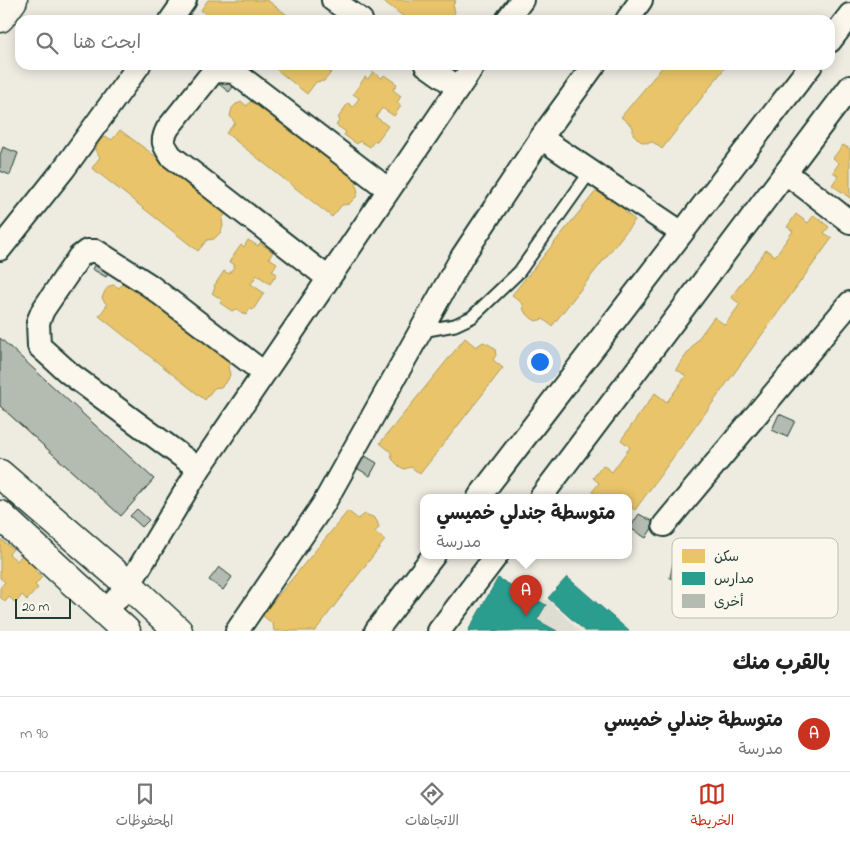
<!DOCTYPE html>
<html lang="ar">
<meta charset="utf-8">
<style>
body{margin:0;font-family:"Indie Flower","Playpen Sans Arabic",sans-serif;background:#f6f6f6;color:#222;direction:rtl}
.scale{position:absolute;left:15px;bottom:12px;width:56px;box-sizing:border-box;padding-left:5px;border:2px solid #1f3d34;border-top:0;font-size:14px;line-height:18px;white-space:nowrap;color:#1f3d34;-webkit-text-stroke:4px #fbf7ec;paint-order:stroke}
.you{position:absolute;left:539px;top:361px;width:18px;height:18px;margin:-12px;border:4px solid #fff;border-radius:50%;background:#1a73e8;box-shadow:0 0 0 8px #1a73e833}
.badge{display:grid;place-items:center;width:32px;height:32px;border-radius:50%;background:#c8321e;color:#fff;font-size:16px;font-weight:700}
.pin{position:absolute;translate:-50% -41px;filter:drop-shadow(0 1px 2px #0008)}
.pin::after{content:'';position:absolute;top:26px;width:18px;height:15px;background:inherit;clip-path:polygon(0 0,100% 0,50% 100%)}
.popup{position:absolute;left:420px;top:494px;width:212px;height:65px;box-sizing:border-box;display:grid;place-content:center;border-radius:10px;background:#fff;filter:drop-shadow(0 1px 4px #0005);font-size:16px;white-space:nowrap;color:#767676}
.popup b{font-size:19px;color:#222}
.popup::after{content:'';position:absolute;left:50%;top:100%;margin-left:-10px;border:10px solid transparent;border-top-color:#fff}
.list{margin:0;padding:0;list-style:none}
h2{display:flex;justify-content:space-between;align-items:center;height:65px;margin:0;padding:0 20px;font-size:21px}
h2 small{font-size:16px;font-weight:400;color:#767676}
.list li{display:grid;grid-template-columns:32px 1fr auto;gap:15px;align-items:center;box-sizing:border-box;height:75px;padding:0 20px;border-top:1px solid #e0e0e0}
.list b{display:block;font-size:19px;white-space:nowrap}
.list p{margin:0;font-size:16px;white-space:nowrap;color:#767676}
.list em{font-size:16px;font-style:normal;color:#767676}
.icon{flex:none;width:28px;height:28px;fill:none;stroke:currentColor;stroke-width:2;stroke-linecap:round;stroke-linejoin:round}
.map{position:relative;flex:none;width:850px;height:631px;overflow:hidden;direction:ltr}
.search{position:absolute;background:#fff;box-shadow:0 2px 12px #0003;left:15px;right:15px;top:15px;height:55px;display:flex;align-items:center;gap:12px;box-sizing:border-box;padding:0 18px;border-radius:15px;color:#767676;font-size:19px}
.sheet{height:140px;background:#fff}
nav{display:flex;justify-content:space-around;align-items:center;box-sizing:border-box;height:70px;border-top:1px solid #e0e0e0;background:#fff;font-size:14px;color:#767676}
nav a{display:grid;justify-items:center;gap:2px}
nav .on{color:#c8321e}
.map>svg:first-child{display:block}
.built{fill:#ddddd2}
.homes{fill:#e9c46a;stroke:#ac9c5a}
.schools{fill:#2a9d8f;stroke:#278074}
.building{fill:#b4bbb0;stroke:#1f3d34}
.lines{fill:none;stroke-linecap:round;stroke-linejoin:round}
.lane-casing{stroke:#1f3d34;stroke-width:15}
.street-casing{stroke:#1f3d34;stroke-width:26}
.secondary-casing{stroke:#1f3d34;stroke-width:31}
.highway-casing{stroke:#1f3d34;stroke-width:31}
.lane{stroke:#fbf7ec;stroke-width:11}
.street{stroke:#fbf7ec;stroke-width:22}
.secondary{stroke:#fbf7ec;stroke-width:28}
.highway{stroke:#fbf7ec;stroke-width:28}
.key{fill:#fbf7ec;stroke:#b9bfb5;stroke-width:1}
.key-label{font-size:14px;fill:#1f3d34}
</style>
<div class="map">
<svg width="850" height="631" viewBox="0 0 850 631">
<rect width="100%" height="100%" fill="#eeece1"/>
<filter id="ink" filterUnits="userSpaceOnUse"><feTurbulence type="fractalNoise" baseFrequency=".02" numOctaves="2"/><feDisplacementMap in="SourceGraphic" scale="10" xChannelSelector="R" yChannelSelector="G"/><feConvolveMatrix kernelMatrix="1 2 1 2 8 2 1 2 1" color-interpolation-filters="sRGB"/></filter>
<g filter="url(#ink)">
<path class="built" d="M 548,600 L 580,631 L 477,631 L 497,602 Z"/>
<path class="homes" d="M 208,0 L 267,0 L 294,20 L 213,20 L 201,10 Z
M 382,0 L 456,0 L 453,5 L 455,12 L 450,20 L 408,20 Z
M 271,65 L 332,65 L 332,68 L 330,74 L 324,81 L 316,82 L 307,94 Z
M 664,65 L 727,65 L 662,149 L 653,142 L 646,143 L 640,141 L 633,134 L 633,127 L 621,117 Z
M 373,72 L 382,78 L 384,75 L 397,84 L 393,90 L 401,96 L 397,103 L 401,106 L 394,116 L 382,108 L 376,117 L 388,126 L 377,141 L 374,141 L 370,147 L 360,141 L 357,144 L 344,135 L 346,132 L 336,125 L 340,120 L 338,118 L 348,103 L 353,107 L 359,98 L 353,94 L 365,77 L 368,79 Z
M 255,95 L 363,176 L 356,185 L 358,192 L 356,197 L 349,204 L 342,205 L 332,217 L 226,133 L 235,123 L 230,116 L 232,108 L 236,104 L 242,102 L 247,106 Z
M 120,130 L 228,210 L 222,219 L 223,226 L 221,232 L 214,239 L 207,240 L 198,251 L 92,168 L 100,157 L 95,150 L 98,143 L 102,138 L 107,137 L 112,140 Z
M 843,145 L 850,149 L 850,198 L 832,185 L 838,176 L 833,172 L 839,163 L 833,158 Z
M 597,190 L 608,199 L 615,194 L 629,207 L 625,212 L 635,220 L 552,326 L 543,319 L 536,321 L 531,318 L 524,311 L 523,304 L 512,295 Z
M 796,214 L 808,223 L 814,215 L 829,227 L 824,233 L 832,238 L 635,510 L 629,506 L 628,507 L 628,497 L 597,497 L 598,496 L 592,492 L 599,483 L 593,478 L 603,465 L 612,472 L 630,447 L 621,440 L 655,393 L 667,402 L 686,376 L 676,369 L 714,317 L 725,325 L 740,304 L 731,297 L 766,250 L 775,256 L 793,231 L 787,227 Z
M 248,240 L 258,246 L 260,243 L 273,252 L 269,258 L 277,263 L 272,271 L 277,274 L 270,284 L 257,275 L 251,284 L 264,293 L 253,310 L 250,309 L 246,315 L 236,309 L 232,311 L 220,303 L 222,300 L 212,293 L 215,288 L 214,286 L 224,271 L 229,274 L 235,265 L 229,262 L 241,245 L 244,247 Z
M 127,278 L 235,358 L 228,367 L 230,374 L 228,380 L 221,387 L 214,388 L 205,400 L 99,316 L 107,305 L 102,298 L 105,291 L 109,286 L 114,285 L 119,288 Z
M 465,338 L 476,347 L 483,342 L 490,345 L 495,349 L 496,355 L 493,360 L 503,368 L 420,474 L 411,467 L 404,469 L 399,466 L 392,459 L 391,452 L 380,443 Z
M 0,341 L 138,466 L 106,502 L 0,406 Z
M 348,511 L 358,519 L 365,514 L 373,517 L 377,521 L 379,527 L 375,532 L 385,540 L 315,631 L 274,631 L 273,624 L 262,615 Z
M 0,539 L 13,549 L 9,554 L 17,561 L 22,555 L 38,568 L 35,571 L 42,577 L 35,585 L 38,588 L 27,600 L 22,595 L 16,603 L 9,597 L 5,602 L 0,597 L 0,588 L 5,582 L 0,578 Z"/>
<path class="schools" d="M 567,577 L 629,631 L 585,631 L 548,598 Z
M 498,578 L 546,605 L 537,620 L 557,631 L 468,631 Z"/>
<path class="building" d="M 216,82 L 237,82 L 229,92 Z
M 3,147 L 18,153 L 10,175 L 0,171 L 0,155 Z
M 100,255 L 115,263 L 106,277 L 92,269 Z
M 0,338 L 154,479 L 121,516 L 0,406 Z
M 779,414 L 795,421 L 787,437 L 772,430 Z
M 362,454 L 377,463 L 370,476 L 355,467 Z
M 137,509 L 149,520 L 142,527 L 130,516 Z
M 639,514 L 655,523 L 646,538 L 630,528 Z
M 677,542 L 706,547 L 699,583 L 670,578 Z
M 219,567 L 232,577 L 223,590 L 209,580 Z
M 709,574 L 735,583 L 731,594 L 705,585 Z"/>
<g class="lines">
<defs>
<path id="lane" d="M 422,331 L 455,325 L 472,317 L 519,272 L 590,172"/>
<path id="street" d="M 333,0 L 361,20
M 171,20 L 185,0
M 507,20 L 522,0
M 627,20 L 641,0
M 830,41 L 850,15
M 426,65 L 457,87
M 541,138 L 682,233
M 786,173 L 850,222
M 0,249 L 63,170 L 139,65
M 328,278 L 171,156 C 163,144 161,141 168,128 L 212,73 L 218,71 L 234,72 L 389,190
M 199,469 L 69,373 L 39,346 L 38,322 L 43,310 L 79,257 L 87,251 L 96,251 L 149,285 L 264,373
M 479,497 L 811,65
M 541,497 L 850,87
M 664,525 L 850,303
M 105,612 L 129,585 L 199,469 L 474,65
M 237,631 L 323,505 L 462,257 L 541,138 L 594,65
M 376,631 L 434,555
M 439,631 L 497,555"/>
<path id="secondary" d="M 0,474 L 129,585 L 178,631
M 0,515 L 126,631"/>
<path id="highway" d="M 0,18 L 13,0"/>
</defs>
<use href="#lane" class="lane-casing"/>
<use href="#street" class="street-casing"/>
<use href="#secondary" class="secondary-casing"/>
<use href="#highway" class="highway-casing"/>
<use href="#lane" class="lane"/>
<use href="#street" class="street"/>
<use href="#secondary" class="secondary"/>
<use href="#highway" class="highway"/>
</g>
</g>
<rect x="672" y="538" width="166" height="80" rx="8" class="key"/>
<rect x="682" y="549" width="23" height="14" fill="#e9c46a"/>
<rect x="682" y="572" width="23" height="13" fill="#2a9d8f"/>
<rect x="682" y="594" width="23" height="14" fill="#b4bbb0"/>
<g class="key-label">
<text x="714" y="561">سكن</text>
<text x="714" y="583">مدارس</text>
<text x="714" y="606">أخرى</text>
</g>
</svg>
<div class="scale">20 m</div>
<div class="you"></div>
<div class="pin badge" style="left:526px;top:616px">A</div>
<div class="popup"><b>متوسطة جندلي خميسي</b>مدرسة</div>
<div class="search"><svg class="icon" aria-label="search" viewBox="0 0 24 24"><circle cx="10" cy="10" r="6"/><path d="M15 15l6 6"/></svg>ابحث هنا</div>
</div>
<section class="sheet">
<h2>بالقرب منك<small></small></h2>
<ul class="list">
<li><span class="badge">A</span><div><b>متوسطة جندلي خميسي</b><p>مدرسة</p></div><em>90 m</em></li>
</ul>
</section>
<nav>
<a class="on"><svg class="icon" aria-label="map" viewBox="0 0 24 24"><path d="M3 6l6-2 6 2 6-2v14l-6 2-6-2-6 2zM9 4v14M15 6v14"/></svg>الخريطة</a>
<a><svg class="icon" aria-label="directions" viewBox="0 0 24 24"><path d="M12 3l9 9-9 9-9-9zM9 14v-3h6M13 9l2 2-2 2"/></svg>الاتجاهات</a>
<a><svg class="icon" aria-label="saved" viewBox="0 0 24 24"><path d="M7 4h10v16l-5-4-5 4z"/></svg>المحفوظات</a>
</nav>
